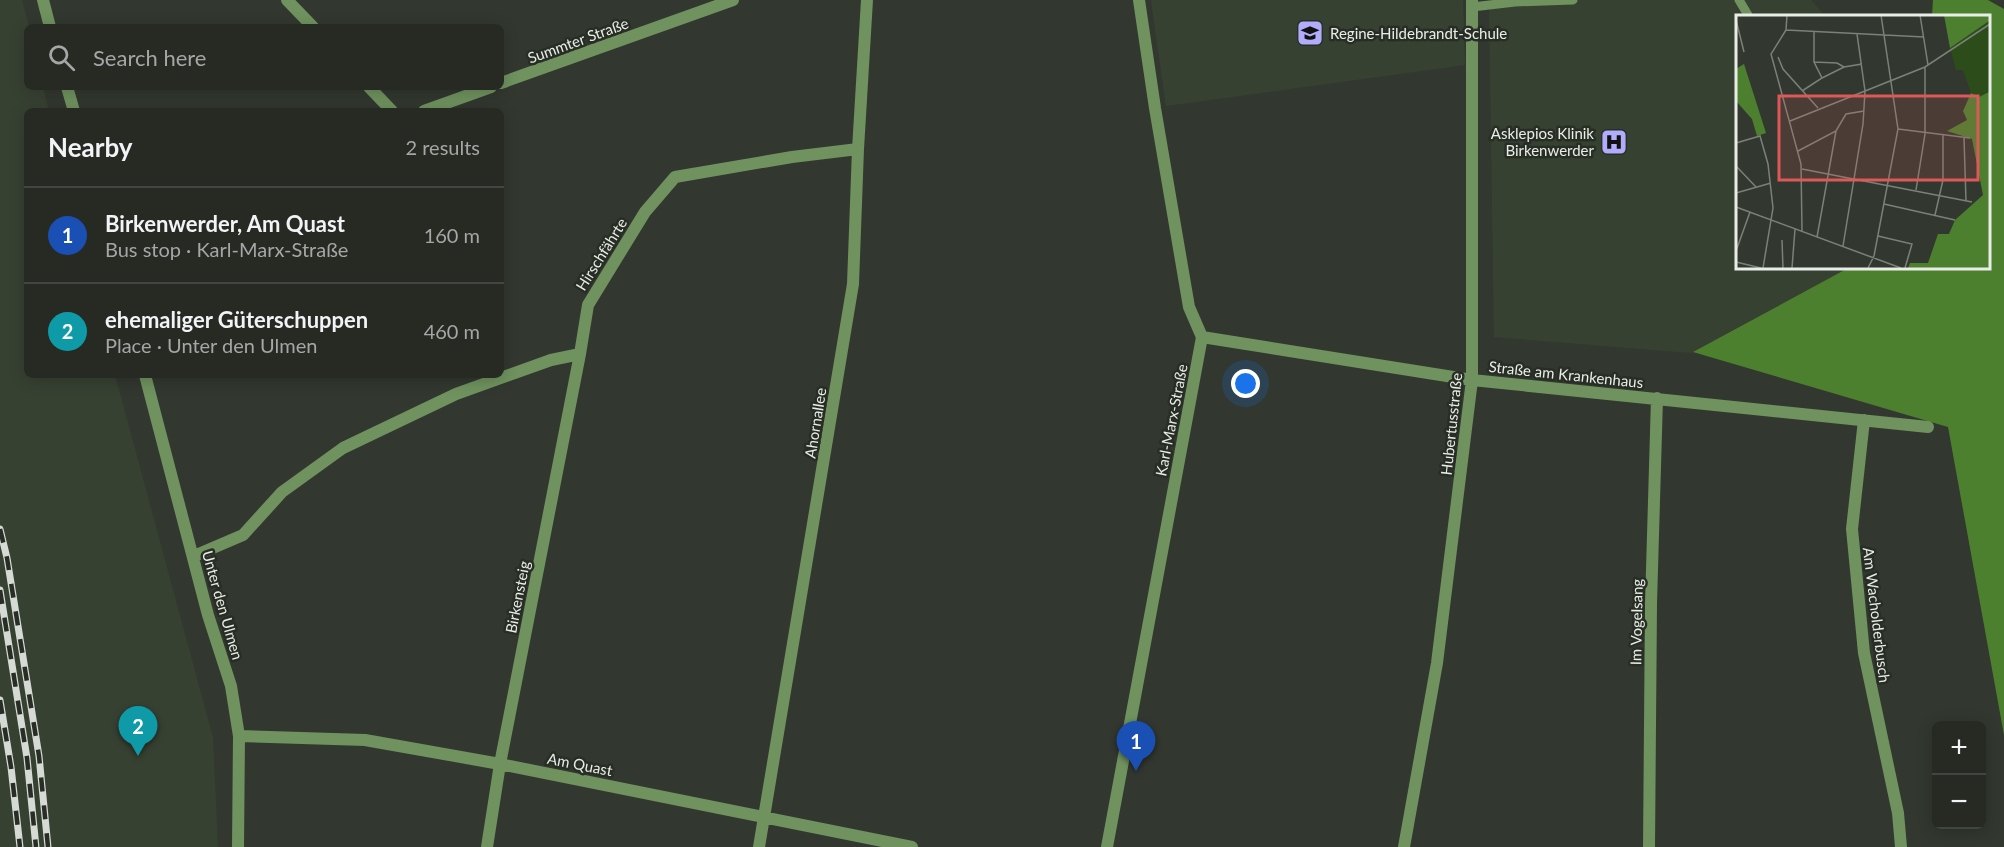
<!DOCTYPE html>
<meta charset="utf-8">
<style>
body{margin:0;font-family:Lato,sans-serif;background:#2e322b;color:#f1f3f6}
.controls{position:absolute;right:18px;bottom:18px;display:grid;overflow:hidden;border-radius:9px;box-shadow:0 3px 15px #0003}
.controls button{width:54px;height:54px;display:grid;place-items:center;padding:0;border:0;border-bottom:2px solid #424641;background:#262a23;color:#f1f3f6;font:30px sans-serif}
.you{position:absolute;left:1246px;top:384px;width:21px;height:21px;margin:-15px;border:4px solid #fff;border-radius:50%;background:#1a73e8;box-shadow:0 0 0 9px #1a73e833}
.badge{display:grid;place-items:center;width:39px;height:39px;border-radius:50%;background:#1a73e8;color:#fff;font-size:20px;font-weight:700}
.pin{position:absolute;translate:-50% -50px;filter:drop-shadow(0 2px 3px #0008)}
.pin::after{content:'';position:absolute;top:32px;width:21px;height:18px;background:inherit;clip-path:polygon(0 0,100% 0,50% 100%)}
.list{margin:0;padding:0;list-style:none}
h2{display:flex;justify-content:space-between;align-items:center;height:78px;margin:0;padding:0 24px;font-size:26px}
h2 small{font-size:20px;font-weight:400;color:#a4a7a6}
.list li{display:grid;grid-template-columns:39px 1fr auto;gap:18px;align-items:center;box-sizing:border-box;height:96px;padding:0 24px;border-top:2px solid #424641}
.list b{display:block;font-size:22px;white-space:nowrap}
.list p{margin:0;font-size:20px;white-space:nowrap;color:#a4a7a6}
.list em{font-size:20px;font-style:normal;color:#a4a7a6}
.icon{flex:none;width:33px;height:33px;fill:none;stroke:currentColor;stroke-width:2;stroke-linecap:round;stroke-linejoin:round}
.map{position:relative;flex:none;width:2004px;height:847px;overflow:hidden}
.search{position:absolute;background:#262a23;box-shadow:0 3px 15px #0003;left:24px;top:24px;width:480px;height:66px;display:flex;align-items:center;gap:15px;box-sizing:border-box;padding:0 21px;border-radius:9px;color:#a4a7a6;font-size:22px}
.panel{position:absolute;background:#262a23;box-shadow:0 3px 15px #0003;left:24px;top:108px;width:480px;height:270px;border-radius:9px}
.map>svg:first-child{display:block}
.built{fill:#374132}
.forest{fill:#4c802f}
.lines{fill:none;stroke-linecap:round;stroke-linejoin:round}
.service{stroke:#6f925f;stroke-width:9}
.minor{stroke:#6f925f;stroke-width:12}
.rail-casing{stroke:#d6dad4;stroke-width:7}
.rail{stroke:#282e25;stroke-width:4.5;stroke-dasharray:14;stroke-linecap:butt}
.labels{text-anchor:middle;dominant-baseline:central;stroke-width:5;stroke-linejoin:round;paint-order:stroke}
.poi-label{font-size:15px;fill:#e9ede7;stroke:#282e25;text-anchor:start}
.street-label{font-size:15px;fill:#e9ede7;stroke:#282e25}
.inset-road{fill:none;stroke:#7b8079;stroke-width:1.5}
.view{fill:#db5958;fill-opacity:0.15;stroke:#db5958;stroke-width:3}
.inset-edge{fill:none;stroke:#e9ede7;stroke-width:3}
</style>
<div class="map">
<svg width="2004" height="847" viewBox="0 0 2004 847">
<rect width="100%" height="100%" fill="#32382f"/>
<path class="built" d="M 0,0 L 22,0 L 29,27 L 27,27 L 27,87 L 43,87 L 49,111 L 27,111 L 27,375 L 115,375 L 213,738 L 218,847 L 0,847 Z
M 1151,0 L 1463,0 L 1465,65 L 1166,106 Z
M 1489,0 L 1811,0 L 1825,16 L 1737,16 L 1737,267 L 1850,267 L 1691,353 L 1494,337 Z"/>
<path class="forest" d="M 1933,0 L 1988,0 L 2004,9 L 2004,735 L 1948,427 L 1693,352 L 1850,267 L 1988,267 L 1988,16 L 1932,16 Z"/>
<g class="lines">
<path class="service" d="M 1739,0 L 1748,15
M 1472,7 L 1515,2 L 1573,0"/>
<path class="minor" d="M 43,0 L 50,27
M 287,0 L 313,27
M 501,83 L 733,0
M 67,87 L 74,111
M 369,87 L 392,111
M 424,111 L 491,87
M 1202,337 L 1472,380 L 1928,427
M 145,375 L 208,615 L 231,686 L 239,736 L 238,847
M 1864,420 L 1852,529 L 1864,653 L 1898,813 L 1901,847
M 194,556 L 243,535 L 282,492 L 343,448 L 456,394 L 551,360 L 580,354 L 588,305 L 645,212 L 675,177 L 792,157 L 858,149
M 239,736 L 365,740 L 500,764 L 912,847
M 487,847 L 500,764 L 580,354
M 759,847 L 853,284 L 858,149 L 867,0
M 1107,847 L 1202,337 L 1189,307 L 1155,108 L 1139,0
M 1404,847 L 1437,663 L 1472,380 L 1472,0
M 1649,847 L 1651,604 L 1657,398"/>
<defs>
<path id="rail" d="M 0,529 L 7,558 L 39,756 L 48,847
M 0,590 L 27,758 L 36,847
M 0,700 L 11,767 L 20,847"/>
</defs>
<use href="#rail" class="rail-casing"/>
<use href="#rail" class="rail"/>
</g>
<defs>
<symbol id="school-square" viewBox="-11 -11 22 22"><rect x="-9" y="-9" width="18" height="18" rx="4" fill="#b1adfa" stroke="#282e25"/><path d="M0-5L7-2L0 1L-7-2ZM-4 1L0 2.5L4 1V4Q0 6-4 4Z" fill="#111"/></symbol>
<symbol id="hospital-square" viewBox="-11 -11 22 22"><rect x="-9" y="-9" width="18" height="18" rx="4" fill="#b1adfa" stroke="#282e25"/><path d="M-5-5h3v3.5h4V-5h3V5h-3V1.5h-4V5h-3Z" fill="#111"/></symbol>
</defs>
<g fill-rule="evenodd">
<use href="#school-square" x="1295" y="18" width="30" height="30"/>
<use href="#hospital-square" x="1599" y="127" width="30" height="30"/>
</g>
<g class="labels">
<g class="poi-label">
<text x="1330" y="33">Regine-Hildebrandt-Schule</text>
<text x="1594" y="133" text-anchor="end">Asklepios Klinik<tspan x="1594" dy="17">Birkenwerder</tspan></text>
</g>
<g class="street-label">
<text transform="translate(578 40) rotate(-20)">Summter Straße</text>
<text transform="translate(601 254) rotate(-58)">Hirschfährte</text>
<text transform="translate(1566 374) rotate(6)">Straße am Krankenhaus</text>
<text transform="translate(1171 420) rotate(-79)">Karl-Marx-Straße</text>
<text transform="translate(815 423) rotate(-81)">Ahornallee</text>
<text transform="translate(1451 424) rotate(-84)">Hubertusstraße</text>
<text transform="translate(517 597) rotate(-79)">Birkensteig</text>
<text transform="translate(223 605) rotate(74)">Unter den Ulmen</text>
<text transform="translate(1877 615) rotate(83)">Am Wacholderbusch</text>
<text transform="translate(1636 622) rotate(-89)">Im Vogelsang</text>
<text transform="translate(580 764) rotate(11)">Am Quast</text>
</g>
</g>
<g transform="translate(1736 15)">
<rect width="254" height="254" fill="#32382f"/>
<path d="M 253,6 L 254,77 L 243,82 L 235,78 L 227,55 L 220,55 L 214,33 Z" fill="#2c4d1a"/>
<path d="M 208,0 L 253,0 L 253,6 L 214,33 ZM 8,49 L 30,118 L 21,121 L 16,104 L 0,86 L 0,54 ZM 253,77 L 253,253 L 172,253 L 174,248 L 192,248 L 202,219 L 213,219 L 219,205 L 247,180 L 236,124 L 211,116 L 231,105 L 227,96 L 235,78 L 243,82 Z" fill="#4c802f"/>
<path class="inset-road" d="M 51,0 L 50,15 L 35,39 L 65,149 L 66,216M 184,0 L 192,50M 0,5 L 8,37M 50,15 L 188,22M 42,42 L 47,54 L 82,93M 78,47 L 101,48 L 108,52M 86,63 L 108,52 L 126,49M 66,76 L 86,63 L 78,47 L 78,17M 54,106 L 189,52 L 254,9M 162,114 L 234,123M 228,123 L 230,186M 0,128 L 24,121 L 32,149 L 37,193 L 27,253M 62,136 L 100,116 L 110,99 L 128,96M 0,151 L 20,172M 66,154 L 236,187M 180,175 L 189,119 L 189,52M 0,178 L 35,168M 148,189 L 219,205M 0,192 L 165,253M 199,200 L 207,165 L 207,120M 142,221 L 176,229 L 169,253M 81,222 L 100,116M 46,225 L 47,253M 107,231 L 127,109 L 129,76 L 121,19M 0,236 L 14,197M 0,247 L 25,253M 56,253 L 59,214M 132,253 L 138,241 L 162,114 L 145,0"/>
<path class="view" d="M 43,81 L 242,81 L 242,165 L 43,165 Z"/>
<rect width="254" height="254" class="inset-edge"/>
</g>
</svg>
<div class="controls">
<button>+</button>
<button>−</button>
</div>
<div class="you"></div>
<div class="pin badge" style="left:1136px;top:771px;background:#1a4fb4">1</div>
<div class="pin badge" style="left:138px;top:756px;background:#0f9aa8">2</div>
<div class="search"><svg class="icon" aria-label="search" viewBox="0 0 24 24"><circle cx="10" cy="10" r="6"/><path d="M15 15l6 6"/></svg>Search here</div>
<section class="panel">
<h2>Nearby<small>2 results</small></h2>
<ul class="list">
<li><span class="badge" style="background:#1a4fb4">1</span><div><b>Birkenwerder, Am Quast</b><p>Bus stop · Karl-Marx-Straße</p></div><em>160 m</em></li>
<li><span class="badge" style="background:#0f9aa8">2</span><div><b>ehemaliger Güterschuppen</b><p>Place · Unter den Ulmen</p></div><em>460 m</em></li>
</ul>
</section>
</div>
